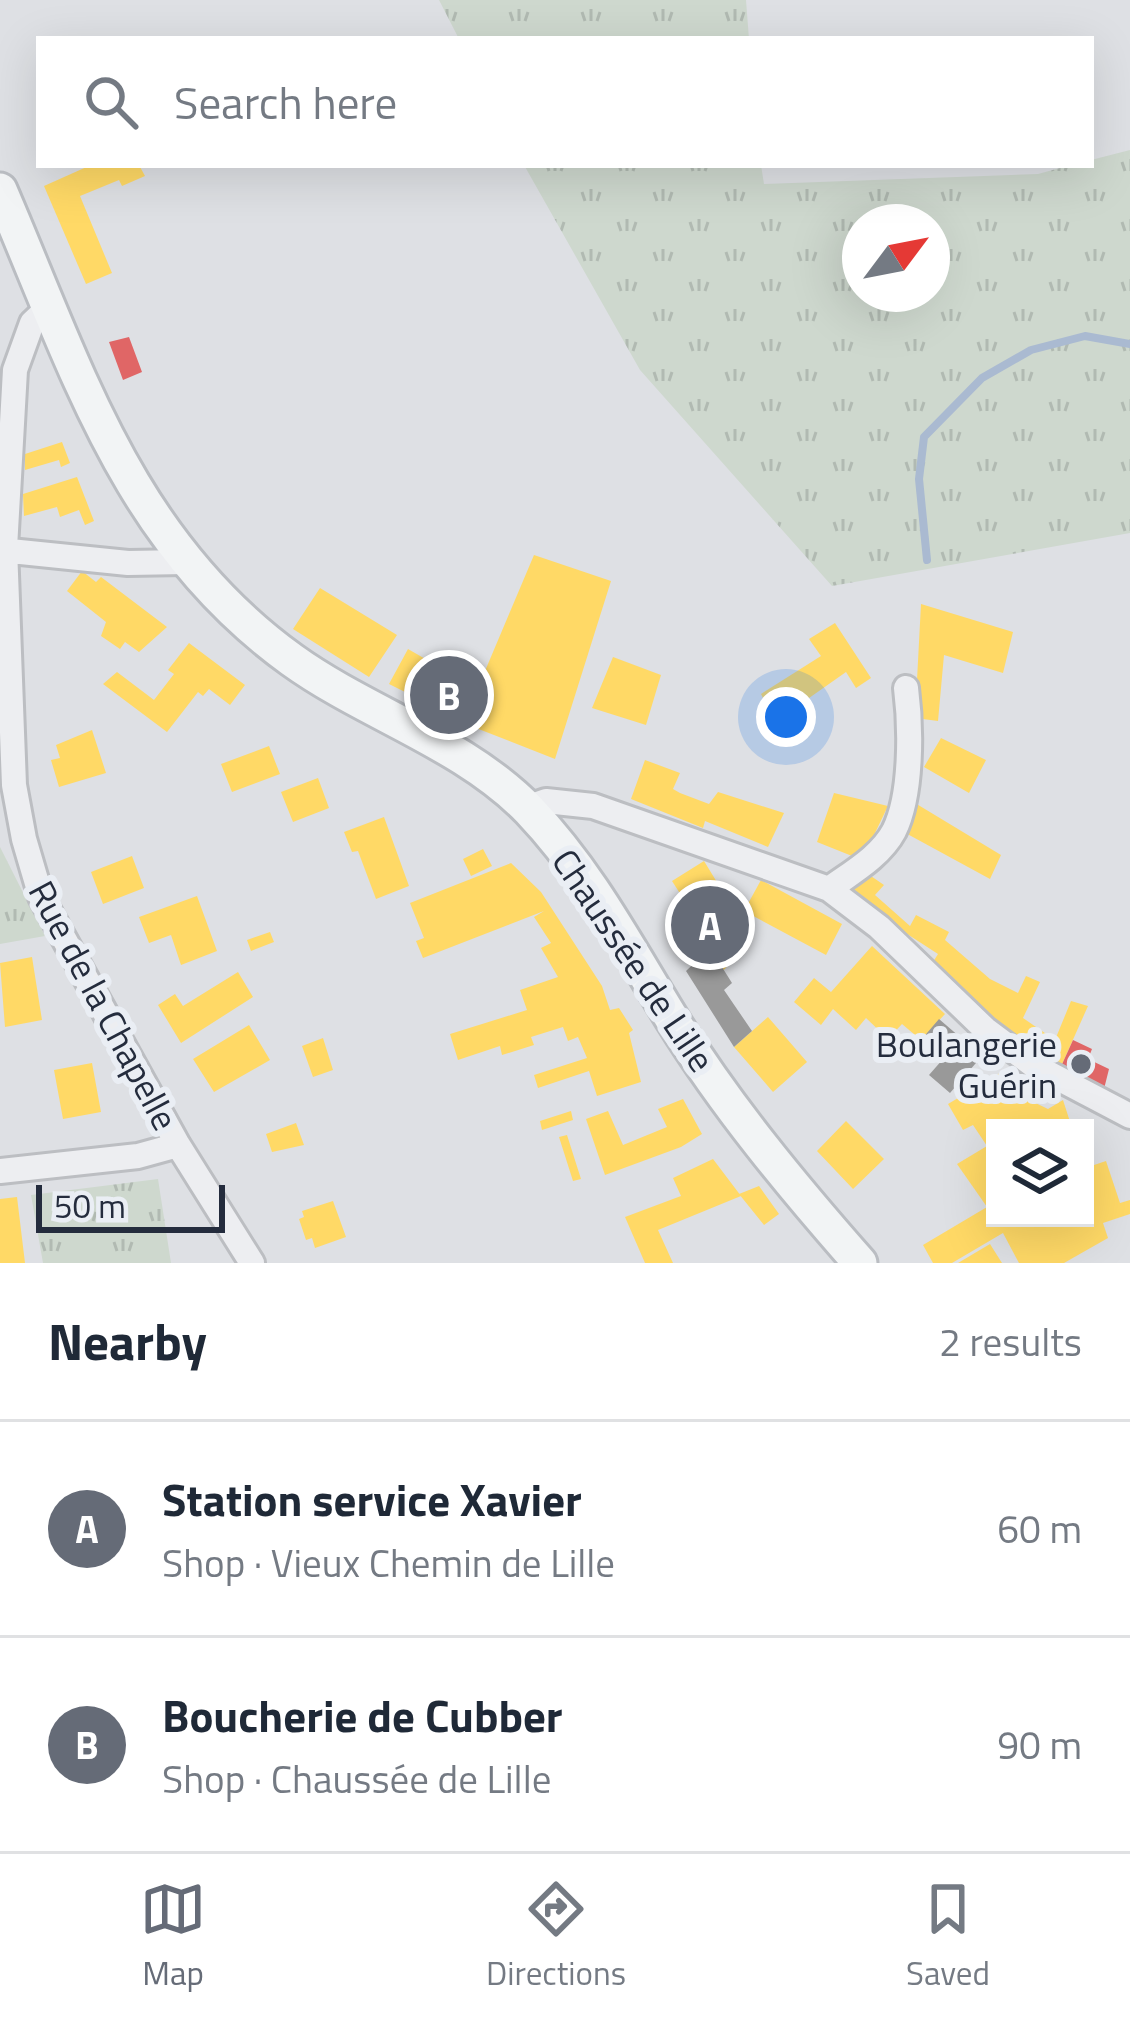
<!DOCTYPE html>
<meta charset="utf-8">
<style>
body{margin:0;font-family:"Titillium Web",sans-serif;background:#f2f2f3;color:#1f2937}
.controls{position:absolute;right:36px;bottom:36px;display:grid;overflow:hidden;border-radius:0px;box-shadow:0 12px 48px #0002}
.controls button{width:108px;height:108px;display:grid;place-items:center;padding:0;border:0;border-bottom:3px solid #e0e1e3;background:#fff;color:#1f2937;font:60px sans-serif}
.compass{position:absolute;left:842px;top:204px;width:108px;height:108px;border-radius:50%;background:#fff;box-shadow:0 12px 48px #0002;rotate:58deg}
.scale{position:absolute;left:36px;bottom:30px;width:189px;box-sizing:border-box;padding-left:12px;border:6px solid #242c3d;border-top:0;font-size:33px;line-height:42px;white-space:nowrap;color:#242c3d;-webkit-text-stroke:9px #eaeef4;paint-order:stroke}
.you{position:absolute;left:786px;top:717px;width:42px;height:42px;margin:-30px;border:9px solid #fff;border-radius:50%;background:#1a73e8;box-shadow:0 0 0 18px #1a73e833}
.badge{display:grid;place-items:center;width:78px;height:78px;border-radius:50%;background:#656b77;color:#fff;font-size:39px;font-weight:700}
.pin{position:absolute;translate:-50% -50%;border:6px solid #fff;box-shadow:0 3px 12px #0006}
.list{margin:0;padding:0;list-style:none}
h2{display:flex;justify-content:space-between;align-items:center;height:156px;margin:0;padding:0 48px;font-size:51px}
h2 small{font-size:39px;font-weight:400;color:#747a83}
.list li{display:grid;grid-template-columns:78px 1fr auto;gap:36px;align-items:center;box-sizing:border-box;height:216px;padding:0 48px;border-top:3px solid #e0e1e3}
.list b{display:block;font-size:45px;white-space:nowrap}
.list p{margin:0;font-size:39px;white-space:nowrap;color:#747a83}
.list em{font-size:39px;font-style:normal;color:#747a83}
.icon{flex:none;width:66px;height:66px;fill:none;stroke:currentColor;stroke-width:2;stroke-linecap:round;stroke-linejoin:round}
.map{position:relative;flex:none;width:1130px;height:1263px;overflow:hidden}
.search{position:absolute;background:#fff;box-shadow:0 12px 48px #0002;left:36px;right:36px;top:36px;height:132px;display:flex;align-items:center;gap:30px;box-sizing:border-box;padding:0 42px;border-radius:0px;color:#747a83;font-size:45px}
.sheet{height:588px;background:#fff}
nav{display:flex;justify-content:space-around;align-items:center;box-sizing:border-box;height:168px;border-top:3px solid #e0e1e3;background:#fff;font-size:33px;color:#747a83}
nav a{display:grid;justify-items:center;gap:6px}
nav .on{color:#656b77}
.map>svg:first-child{display:block}
.grass{fill:url(#grass-tufts);fill-rule:evenodd}
.homes{fill:#ffd966}
.shops{fill:#e06666}
.industry{fill:#999}
.lines{fill:none;stroke-linecap:round;stroke-linejoin:round}
.stream{stroke:#aabad1;stroke-width:8}
.minor-casing{stroke:#bcbec2;stroke-width:30}
.major-casing{stroke:#babdc2;stroke-width:39}
.minor{stroke:#edeef1;stroke-width:24}
.major{stroke:#f2f4f5;stroke-width:33}
.poi-dot{fill:#656b77;stroke:#eaeef4;stroke-width:4.5}
.labels{text-anchor:middle;dominant-baseline:central;stroke-width:12;stroke-linejoin:round;paint-order:stroke}
.street-label{font-size:36px;fill:#242c3d;stroke:#eaeef4}
.poi-label{font-size:36px;fill:#242c3d;stroke:#eaeef4;text-anchor:end}
</style>
<div class="map">
<svg width="1130" height="1263" viewBox="0 0 1130 1263">
<defs>
<pattern id="grass-tufts" width="24" height="20" patternUnits="userSpaceOnUse" patternTransform="scale(3)"><rect width="24" height="20" fill="#ced8ce"/><path d="M3 7l-1-3M5 7V3M7 7l1-3M15 17l-1-3M17 17v-4M19 17l1-3" fill="none" stroke="#b1bab2"/></pattern>
</defs>
<rect width="100%" height="100%" fill="#dee0e4"/>
<path class="grass" d="M 439,0 L 746,0 L 749,39 L 459,39 Z
M 1130,150 L 1130,533 L 832,586 L 640,370 L 524,165 L 761,165 L 764,184 L 1038,174 L 1071,165 L 1091,165 L 1091,160 ZM 932,222 L 932,294 L 860,294 L 860,222 Z
M 0,847 L 45,936 L 0,944 Z
M 158,1179 L 171,1263 L 43,1263 L 31,1195 Z"/>
<path class="homes" d="M 91,165 L 139,165 L 145,176 L 122,186 L 119,180 L 80,196 L 112,273 L 86,284 L 44,186 Z
M 62,442 L 70,463 L 61,467 L 59,460 L 25,470 L 25,454 Z
M 77,477 L 94,521 L 85,525 L 79,510 L 60,517 L 57,507 L 24,516 L 23,494 Z
M 534,555 L 611,581 L 555,759 L 458,721 L 477,690 Z
M 82,571 L 96,582 L 101,577 L 167,627 L 139,652 L 125,642 L 120,649 L 101,636 L 106,622 L 67,591 Z
M 320,588 L 397,635 L 369,677 L 293,629 Z
M 921,604 L 1013,632 L 1003,673 L 944,655 L 938,721 L 915,718 Z
M 835,623 L 871,678 L 856,688 L 846,672 L 775,722 L 761,694 L 821,656 L 809,639 Z
M 189,643 L 245,685 L 230,705 L 209,689 L 203,696 L 198,692 L 167,732 L 103,684 L 117,672 L 154,700 L 174,674 L 168,670 Z
M 408,649 L 441,668 L 421,700 L 389,684 Z
M 613,657 L 661,675 L 646,725 L 592,708 Z
M 92,730 L 106,773 L 59,787 L 51,760 L 60,758 L 56,745 Z
M 941,738 L 986,760 L 969,793 L 924,767 Z
M 269,746 L 280,774 L 232,792 L 221,764 Z
M 645,760 L 680,773 L 673,789 L 680,793 L 709,804 L 718,792 L 784,813 L 768,847 L 705,821 L 703,828 L 631,799 Z
M 318,778 L 329,808 L 293,822 L 281,792 Z
M 834,793 L 888,806 L 862,860 L 817,842 Z
M 910,800 L 1001,855 L 990,879 L 900,830 Z
M 384,817 L 409,886 L 376,899 L 358,851 L 352,852 L 344,832 Z
M 483,849 L 492,866 L 471,876 L 463,859 Z
M 132,856 L 144,888 L 103,904 L 91,872 Z
M 704,861 L 726,897 L 688,921 L 674,899 L 681,895 L 672,881 Z
M 511,863 L 541,892 L 602,986 L 610,1010 L 619,1008 L 633,1030 L 629,1033 L 641,1082 L 597,1096 L 589,1071 L 538,1088 L 534,1075 L 587,1058 L 578,1037 L 568,1041 L 563,1027 L 531,1037 L 534,1045 L 502,1055 L 500,1046 L 458,1060 L 450,1034 L 527,1010 L 520,990 L 558,977 L 541,948 L 551,943 L 534,917 L 544,911 L 423,958 L 416,941 L 424,938 L 410,903 Z
M 865,872 L 884,885 L 875,895 L 910,926 L 916,915 L 949,932 L 945,940 L 990,979 L 1018,993 L 1026,976 L 1040,982 L 1023,1018 L 1055,1040 L 1071,1001 L 1088,1006 L 1059,1071 L 1040,1062 L 928,970 L 938,954 L 847,895 Z
M 761,880 L 842,924 L 826,955 L 744,911 Z
M 197,896 L 217,951 L 181,965 L 171,935 L 149,943 L 139,917 Z
M 727,929 L 743,947 L 724,970 L 710,948 Z
M 270,932 L 274,942 L 251,951 L 247,940 Z
M 872,946 L 945,1014 L 921,1040 L 902,1024 L 888,1039 L 866,1018 L 856,1030 L 833,1009 L 821,1025 L 794,1002 L 814,978 L 831,992 Z
M 32,957 L 42,1020 L 5,1027 L 0,963 Z
M 238,972 L 253,997 L 181,1043 L 158,1005 L 175,994 L 183,1006 Z
M 768,1017 L 807,1062 L 773,1092 L 734,1047 Z
M 249,1025 L 270,1060 L 214,1092 L 193,1059 Z
M 323,1038 L 333,1070 L 313,1077 L 302,1046 Z
M 92,1063 L 101,1112 L 63,1119 L 54,1070 Z
M 1005,1070 L 1021,1096 L 1048,1109 L 1063,1100 L 1072,1128 L 995,1128 L 995,1218 L 1085,1218 L 1085,1168 L 1106,1161 L 1120,1203 L 1130,1200 L 1130,1214 L 1103,1223 L 1108,1238 L 1064,1263 L 1019,1263 L 1003,1233 L 952,1263 L 933,1263 L 923,1245 L 987,1207 L 957,1164 L 987,1146 L 973,1125 L 963,1130 L 948,1104 Z
M 683,1099 L 702,1134 L 681,1147 L 605,1175 L 586,1119 L 608,1111 L 623,1145 L 667,1127 L 658,1109 Z
M 571,1111 L 573,1120 L 542,1130 L 540,1121 Z
M 846,1121 L 884,1159 L 853,1189 L 817,1151 Z
M 296,1123 L 304,1145 L 272,1152 L 266,1134 Z
M 567,1135 L 581,1179 L 573,1181 L 559,1137 Z
M 713,1159 L 741,1196 L 658,1230 L 673,1263 L 645,1263 L 625,1217 L 681,1196 L 673,1178 Z
M 759,1186 L 779,1214 L 764,1225 L 739,1194 Z
M 17,1197 L 25,1263 L 0,1263 L 0,1199 Z
M 333,1201 L 346,1237 L 315,1248 L 312,1238 L 306,1240 L 299,1219 L 304,1217 L 302,1211 Z
M 990,1244 L 1002,1263 L 958,1263 Z"/>
<path class="shops" d="M 129,337 L 142,372 L 123,380 L 109,342 Z
M 441,668 L 477,690 L 458,721 L 421,700 Z
M 1073,1040 L 1092,1049 L 1088,1059 L 1109,1069 L 1104,1089 L 1059,1071 Z"/>
<path class="industry" d="M 710,948 L 732,983 L 724,990 L 752,1031 L 734,1047 L 686,971 Z
M 939,1019 L 982,1056 L 950,1093 L 929,1075 L 943,1059 L 921,1040 Z"/>
<g class="lines">
<path class="stream" d="M 927,560 L 919,479 L 924,437 L 982,378 L 1031,350 L 1085,336 L 1130,344"/>
<defs>
<path id="minor" d="M 50,306 L 32,323 L 15,370 L 5,548 L 14,785 L 24,839 L 41,897 L 178,1145 L 252,1263
M 0,550 L 128,563 L 185,562
M 526,808 L 546,801 L 593,806 L 829,889 L 879,927 L 985,1029 L 1033,1065 L 1130,1116
M 829,889 C 851,873 880,857 894,831 C 912,795 911,727 906,688
M 0,1171 L 138,1156 L 178,1145"/>
<path id="major" d="M 0,190 C 77,369 127,541 292,660 C 367,714 464,743 529,810 C 589,873 627,946 672,1019 C 725,1105 793,1187 860,1263"/>
</defs>
<use href="#minor" class="minor-casing"/>
<use href="#major" class="major-casing"/>
<use href="#minor" class="minor"/>
<use href="#major" class="major"/>
</g>
<circle class="poi-dot" cx="1081" cy="1064" r="12"/>
<g class="labels">
<g class="street-label">
<text transform="translate(634 960) rotate(56)">Chaussée de Lille</text>
<text transform="translate(104 1005) rotate(62)">Rue de la Chapelle</text>
</g>
<g class="poi-label">
<text x="1057" y="1043">Boulangerie<tspan x="1057" dy="41">Guérin</tspan></text>
</g>
</g>
</svg>
<div class="controls">
<button><svg class="icon" aria-label="layers" viewBox="0 0 24 24"><path d="M12 4l9 5-9 5-9-5zM3 14l9 5 9-5"/></svg></button>
</div>
<svg class="compass" viewBox="-18 -18 36 36"><path d="M0-13l5 13h-10z" fill="#e53935"/><path d="M0 13l5-13h-10z" fill="#747a83"/></svg>
<div class="scale">50 m</div>
<div class="you"></div>
<div class="pin badge" style="left:710px;top:925px">A</div>
<div class="pin badge" style="left:449px;top:695px">B</div>
<div class="search"><svg class="icon" aria-label="search" viewBox="0 0 24 24"><circle cx="10" cy="10" r="6"/><path d="M15 15l6 6"/></svg>Search here</div>
</div>
<section class="sheet">
<h2>Nearby<small>2 results</small></h2>
<ul class="list">
<li><span class="badge">A</span><div><b>Station service Xavier</b><p>Shop · Vieux Chemin de Lille</p></div><em>60 m</em></li>
<li><span class="badge">B</span><div><b>Boucherie de Cubber</b><p>Shop · Chaussée de Lille</p></div><em>90 m</em></li>
</ul>
</section>
<nav>
<a class="on"><svg class="icon" aria-label="map" viewBox="0 0 24 24"><path d="M3 6l6-2 6 2 6-2v14l-6 2-6-2-6 2zM9 4v14M15 6v14"/></svg>Map</a>
<a><svg class="icon" aria-label="directions" viewBox="0 0 24 24"><path d="M12 3l9 9-9 9-9-9zM9 14v-3h6M13 9l2 2-2 2"/></svg>Directions</a>
<a><svg class="icon" aria-label="saved" viewBox="0 0 24 24"><path d="M7 4h10v16l-5-4-5 4z"/></svg>Saved</a>
</nav>
